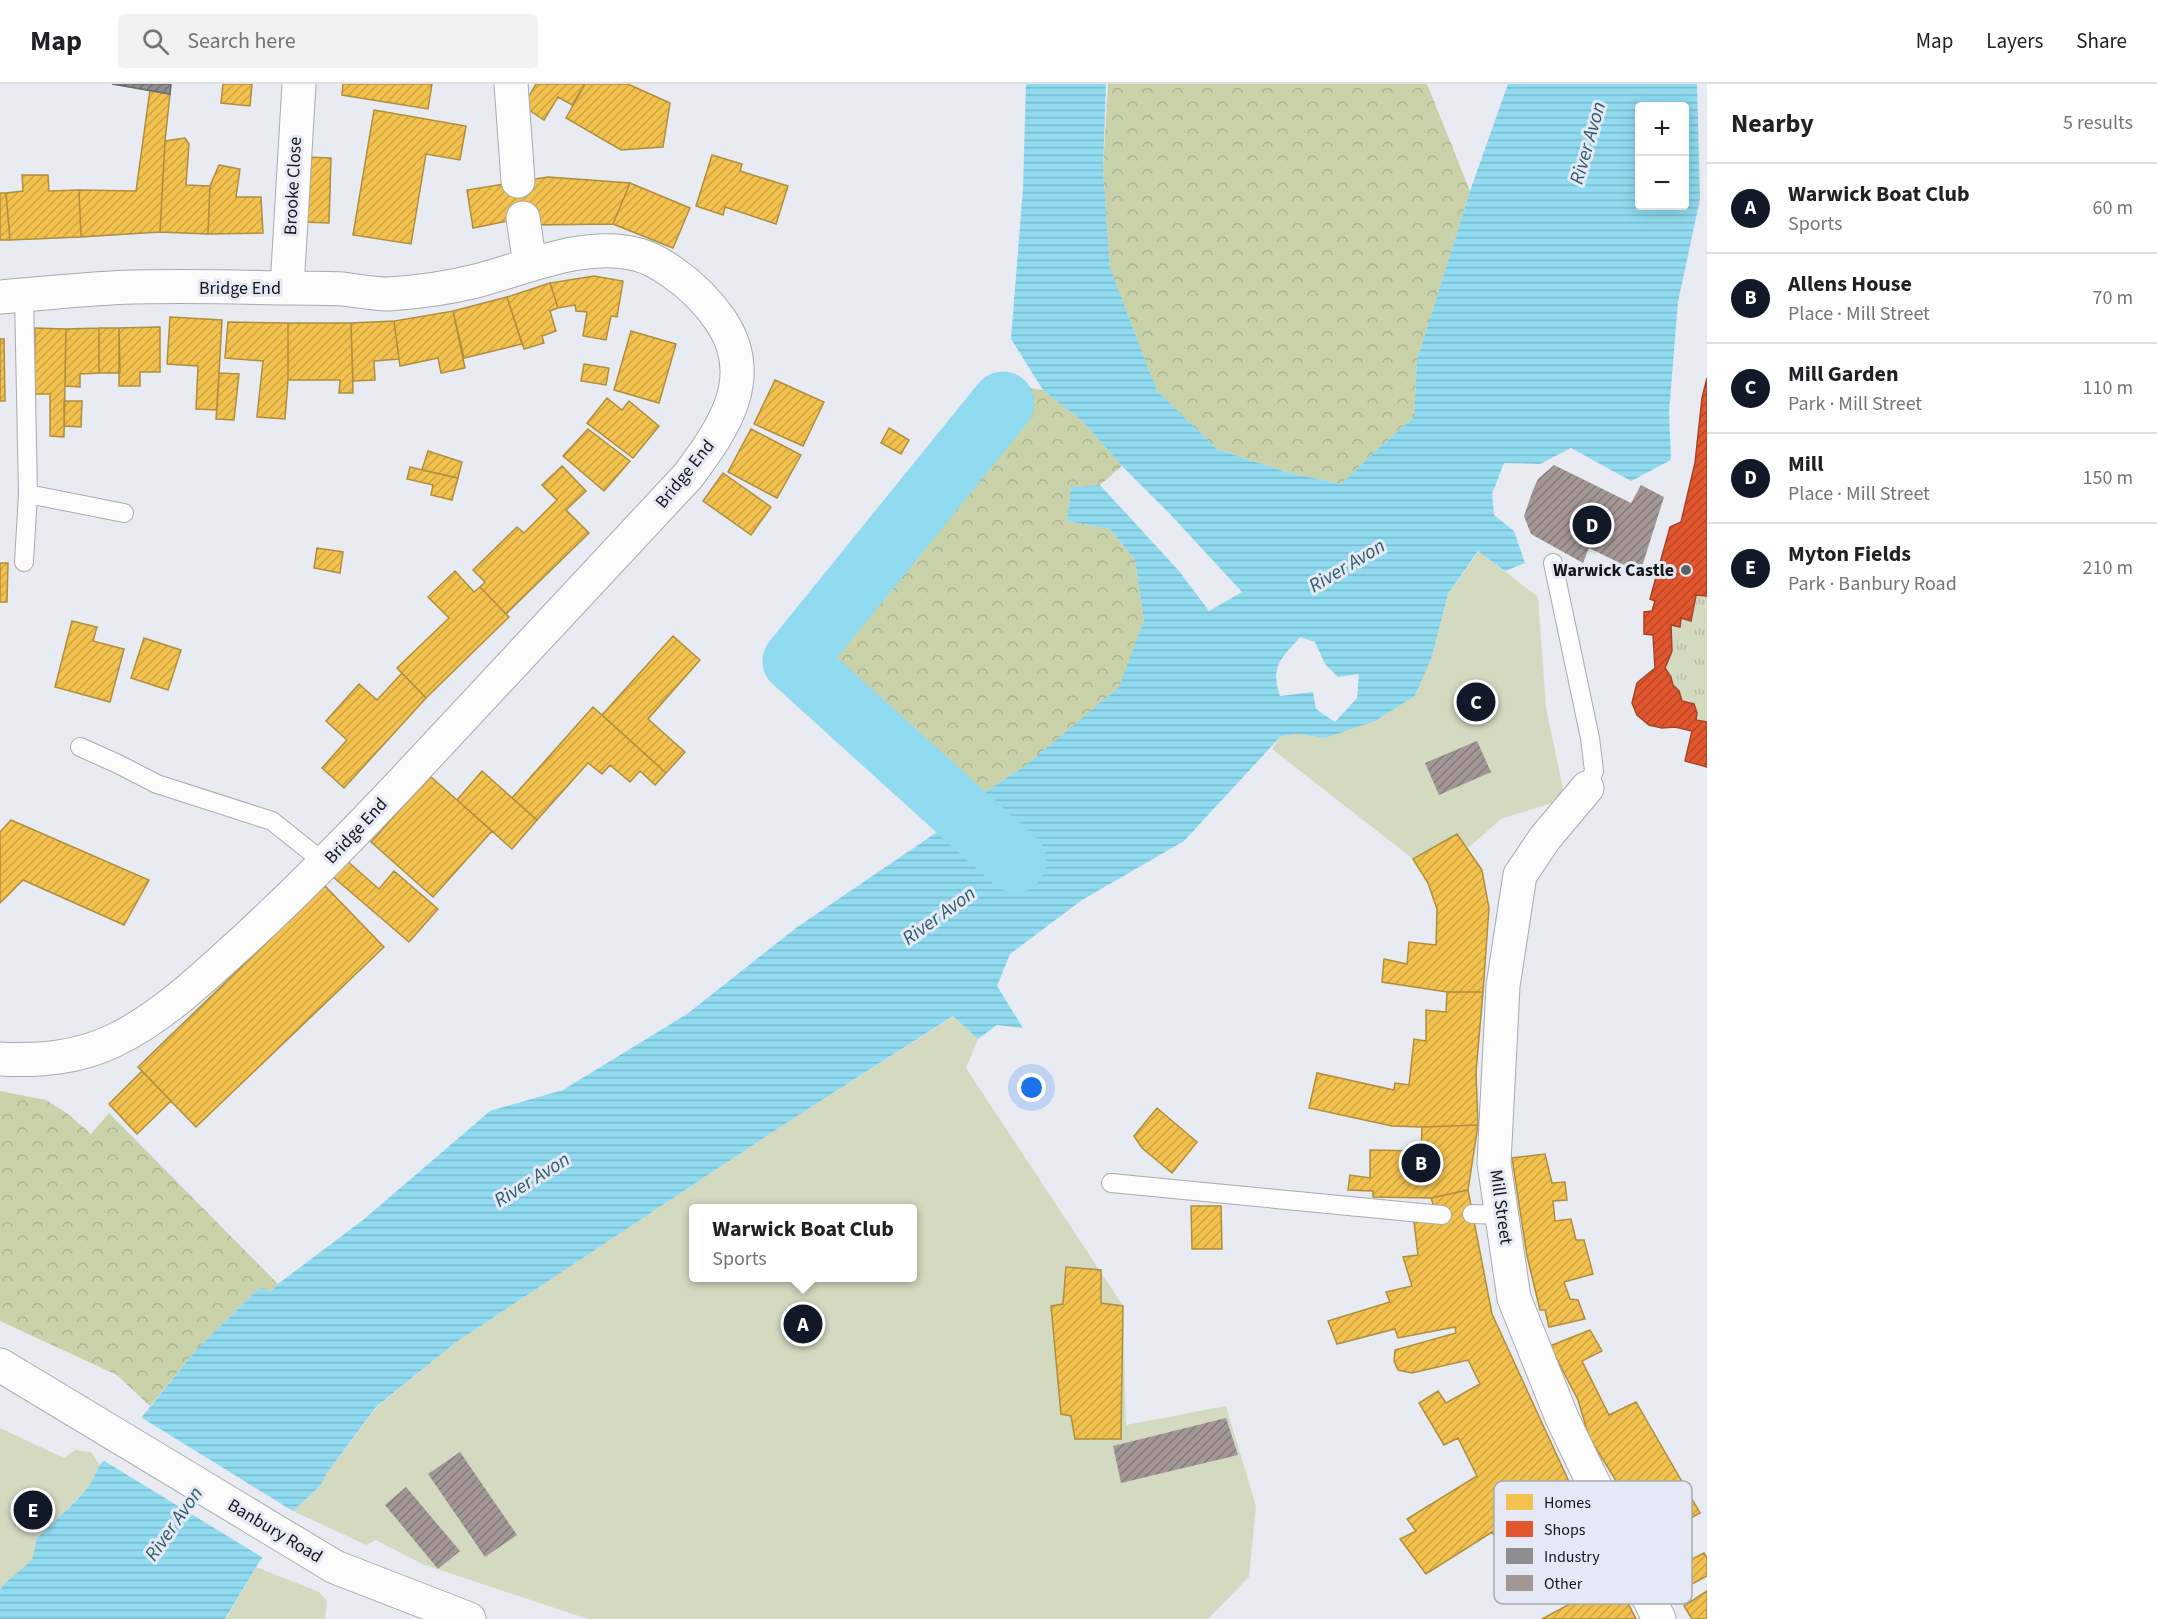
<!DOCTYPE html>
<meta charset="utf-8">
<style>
body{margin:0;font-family:"Source Sans 3",sans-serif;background:#f2f2f2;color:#202124}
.controls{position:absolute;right:18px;top:18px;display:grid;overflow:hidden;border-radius:6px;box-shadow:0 3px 15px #0003}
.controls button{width:54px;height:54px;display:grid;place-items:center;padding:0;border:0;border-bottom:2px solid #e0e0e0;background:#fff;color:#202124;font:30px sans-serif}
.you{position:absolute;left:1032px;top:1004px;width:21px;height:21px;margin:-15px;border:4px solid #fff;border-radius:50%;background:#1a73e8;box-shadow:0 0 0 9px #1a73e833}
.badge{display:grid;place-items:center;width:39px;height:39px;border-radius:50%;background:#111827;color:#fff;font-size:20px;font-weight:700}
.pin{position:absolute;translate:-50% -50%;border:3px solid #fff;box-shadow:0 2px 6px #0006}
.popup{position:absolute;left:689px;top:1120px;width:228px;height:78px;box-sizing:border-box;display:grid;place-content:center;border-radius:6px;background:#fff;filter:drop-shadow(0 2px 4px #0005);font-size:20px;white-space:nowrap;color:#757577}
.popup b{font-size:22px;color:#202124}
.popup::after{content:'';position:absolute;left:50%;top:100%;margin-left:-12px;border:12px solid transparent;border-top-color:#fff}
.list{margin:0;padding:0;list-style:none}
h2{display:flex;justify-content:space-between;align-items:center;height:78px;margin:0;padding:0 24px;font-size:26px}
h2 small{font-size:20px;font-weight:400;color:#757577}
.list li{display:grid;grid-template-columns:39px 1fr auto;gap:18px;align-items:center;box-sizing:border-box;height:90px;padding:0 24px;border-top:2px solid #e0e0e0}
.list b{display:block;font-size:22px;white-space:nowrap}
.list p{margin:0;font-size:20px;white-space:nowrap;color:#757577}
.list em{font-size:20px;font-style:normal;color:#757577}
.icon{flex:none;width:33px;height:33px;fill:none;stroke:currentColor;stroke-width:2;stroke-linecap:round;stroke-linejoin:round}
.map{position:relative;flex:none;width:1707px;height:1535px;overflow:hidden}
header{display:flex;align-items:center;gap:36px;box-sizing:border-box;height:84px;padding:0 30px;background:#fff;border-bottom:2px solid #e0e0e0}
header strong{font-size:28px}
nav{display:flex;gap:33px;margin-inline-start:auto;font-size:21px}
.search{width:420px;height:54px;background:#f2f2f2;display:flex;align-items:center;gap:15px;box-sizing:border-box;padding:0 21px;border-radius:6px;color:#757577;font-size:22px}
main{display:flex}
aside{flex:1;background:#fff}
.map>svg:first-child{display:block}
.grass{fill:url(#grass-tufts)}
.forest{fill:url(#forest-crowns)}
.green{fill:#d4dac0;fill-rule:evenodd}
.water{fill:url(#water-rules);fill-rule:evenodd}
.pier{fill:#e8ebf2}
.homes{fill:url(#homes-hatch);stroke:#af8e3e;stroke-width:1.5}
.shops{fill:url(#shops-hatch);stroke:#a64428;stroke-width:1.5}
.industry{fill:url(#industry-hatch);stroke:#69696e;stroke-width:1.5}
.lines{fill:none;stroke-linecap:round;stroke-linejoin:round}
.river{stroke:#90dbf0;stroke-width:63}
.building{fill:url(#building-hatch)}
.service-casing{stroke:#a8aaaf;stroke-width:20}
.minor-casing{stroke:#a8aaaf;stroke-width:35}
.primary-casing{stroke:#a8aaaf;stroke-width:35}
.service{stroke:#fcfcfd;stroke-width:18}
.minor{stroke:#fcfcfd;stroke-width:33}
.primary{stroke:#fcfcfd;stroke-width:33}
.poi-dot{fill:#5e6165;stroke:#e5e9f5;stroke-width:2}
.labels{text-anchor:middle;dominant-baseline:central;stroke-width:6;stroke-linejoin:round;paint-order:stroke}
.street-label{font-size:18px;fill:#141619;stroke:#e5e9f5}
.poi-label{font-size:18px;font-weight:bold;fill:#141619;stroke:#e5e9f5;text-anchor:end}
.water-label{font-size:20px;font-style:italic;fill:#2e5c68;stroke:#e5e9f5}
.key{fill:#e5e9f5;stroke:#a6aab3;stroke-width:1.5}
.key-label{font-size:16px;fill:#141619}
</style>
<header>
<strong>Map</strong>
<div class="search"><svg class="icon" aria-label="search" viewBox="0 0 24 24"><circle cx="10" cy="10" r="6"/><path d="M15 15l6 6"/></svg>Search here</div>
<nav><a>Map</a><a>Layers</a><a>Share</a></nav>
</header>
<main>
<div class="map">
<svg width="1707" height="1535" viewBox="0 0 1707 1535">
<defs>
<pattern id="grass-tufts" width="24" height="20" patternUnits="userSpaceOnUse" patternTransform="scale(1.5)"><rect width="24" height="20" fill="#d4dac0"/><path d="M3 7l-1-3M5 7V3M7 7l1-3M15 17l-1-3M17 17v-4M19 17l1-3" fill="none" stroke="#b5baa4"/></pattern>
<pattern id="forest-crowns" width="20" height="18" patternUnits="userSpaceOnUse" patternTransform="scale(1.5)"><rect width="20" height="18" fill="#c9d2a9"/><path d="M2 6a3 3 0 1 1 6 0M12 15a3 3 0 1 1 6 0" fill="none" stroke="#acb491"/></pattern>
<pattern id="water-rules" width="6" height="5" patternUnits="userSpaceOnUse" patternTransform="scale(1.5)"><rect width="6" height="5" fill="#90dbf0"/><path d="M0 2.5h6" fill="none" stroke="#7bbbcd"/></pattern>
<pattern id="homes-hatch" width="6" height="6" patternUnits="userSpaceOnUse" patternTransform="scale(1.5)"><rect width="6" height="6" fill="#f2c14e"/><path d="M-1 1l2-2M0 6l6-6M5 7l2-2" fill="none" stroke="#cfa544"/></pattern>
<pattern id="shops-hatch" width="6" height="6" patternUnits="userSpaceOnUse" patternTransform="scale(1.5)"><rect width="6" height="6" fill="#e4572e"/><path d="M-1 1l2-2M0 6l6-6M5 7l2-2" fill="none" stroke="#b84726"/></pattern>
<pattern id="industry-hatch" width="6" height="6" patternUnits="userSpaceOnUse" patternTransform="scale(1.5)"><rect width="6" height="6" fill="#8d8d92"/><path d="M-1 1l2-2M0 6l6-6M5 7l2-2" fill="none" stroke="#727276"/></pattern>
<pattern id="building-hatch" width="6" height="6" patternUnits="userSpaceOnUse" patternTransform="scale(1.5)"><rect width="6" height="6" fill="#a39796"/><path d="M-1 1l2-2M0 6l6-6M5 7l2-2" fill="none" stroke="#847a7a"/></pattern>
</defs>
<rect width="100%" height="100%" fill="#e8ebf2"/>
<path class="grass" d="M 1696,511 L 1707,512 L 1707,638 C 1682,632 1677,603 1665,584 L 1672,567 L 1671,541 L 1681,534 L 1691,536 Z"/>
<path class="forest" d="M 1108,0 L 1427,0 L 1470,107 L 1417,276 L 1414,333 L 1380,363 L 1341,400 L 1286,388 L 1217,365 L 1157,307 L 1110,185 L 1103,84 Z
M 1000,300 L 1043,306 L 1083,338 L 1122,382 L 1100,401 L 1071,403 L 1067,437 L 1110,445 L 1135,476 L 1144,536 L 1120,603 L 1026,681 L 943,736 L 939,722 L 849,665 L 766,589 Z
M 0,1007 L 46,1016 L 68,1030 L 91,1050 L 109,1029 L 278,1200 L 269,1209 L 257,1206 L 196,1266 L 150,1322 L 117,1291 L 0,1237 Z"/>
<path class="green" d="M 1479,467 L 1538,513 L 1546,623 L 1565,715 L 1501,735 L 1468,764 L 1457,750 L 1413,775 L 1272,665 L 1281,652 L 1298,650 L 1325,654 L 1415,612 L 1432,571 L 1448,510 Z
M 954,932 L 978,955 L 966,984 L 1123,1222 L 1126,1341 L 1226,1322 L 1256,1422 L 1249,1493 L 1208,1535 L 588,1535 L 422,1480 L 376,1456 L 366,1461 L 293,1427 L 320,1402 L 327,1389 L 377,1323 L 455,1259 L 777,1045 ZM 694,1124 L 912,1124 L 912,1194 L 694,1194 Z
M 0,1344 L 64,1374 L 75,1366 L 91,1368 L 100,1381 L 89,1402 L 77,1416 L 37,1454 L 32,1476 L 5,1499 L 0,1506 Z
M 256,1483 L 319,1508 L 327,1517 L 325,1535 L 226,1535 Z"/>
<path class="water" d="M 1026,0 L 1106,0 L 1103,84 L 1110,184 L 1157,307 L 1217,365 L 1286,388 L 1341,400 L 1380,363 L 1414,333 L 1417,276 L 1470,107 L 1508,0 L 1697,0 L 1700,115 L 1678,218 L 1669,328 L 1671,376 L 1631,397 L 1571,364 L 1540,380 L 1504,379 L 1492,410 L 1494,431 L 1514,447 L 1525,479 L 1505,487 L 1478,467 L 1448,510 L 1432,572 L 1415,612 L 1375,637 L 1325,654 L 1298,650 L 1281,652 L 1184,757 L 1082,816 L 1010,870 L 997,902 L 1023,944 L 997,941 L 978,955 L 953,932 L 777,1045 L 455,1259 L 376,1323 L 327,1389 L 320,1402 L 293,1427 L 256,1483 L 225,1535 L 0,1535 L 0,1506 L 5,1499 L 32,1476 L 37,1454 L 77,1416 L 89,1402 L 100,1381 L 138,1338 L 196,1266 L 257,1206 L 263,1204 L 270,1208 L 278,1200 L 363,1136 L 490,1027 L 563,1006 L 687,930 L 796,844 L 937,748 L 943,736 L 1026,681 L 1119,603 L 1144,536 L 1135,476 L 1110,445 L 1067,437 L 1071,403 L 1100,401 L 1179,487 L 1209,527 L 1242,508 L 1170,430 L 1122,382 L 1083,338 L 1043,306 L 1011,255 L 1023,104 ZM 1640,22 L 1684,22 L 1684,122 L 1640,122 ZM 1300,553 L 1315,558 L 1325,580 L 1338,593 L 1359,590 L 1357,614 L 1335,638 L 1316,625 L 1313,608 L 1280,612 C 1270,582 1281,575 1300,553 Z"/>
<path class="pier" d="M 139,1332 L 296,1429 L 265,1475 L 101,1375 Z"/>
<path class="homes" d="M 223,0 L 252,0 L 250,22 L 221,19 Z
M 343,0 L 432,0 L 428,25 L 342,11 Z
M 536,0 L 585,0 L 572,21 L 558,13 L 544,36 L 523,22 Z
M 585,0 L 628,0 L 670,19 L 663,63 L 621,66 L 566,34 Z
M 150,6 L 170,10 L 165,57 L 160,148 L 81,153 L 79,106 L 136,107 Z
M 374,26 L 466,42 L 460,76 L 426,70 L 411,160 L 353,151 Z
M 185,54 L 189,60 L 186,101 L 210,102 L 208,150 L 160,148 L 165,57 Z
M 712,71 L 742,80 L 740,87 L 788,102 L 776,140 L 725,123 L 723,131 L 696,122 Z
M 305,73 L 331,74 L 329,139 L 303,138 Z
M 219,81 L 240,85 L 236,113 L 261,113 L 263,149 L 208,150 L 210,102 Z
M 22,91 L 48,91 L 49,107 L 79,106 L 81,153 L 10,156 L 6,109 L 23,107 Z
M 548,93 L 630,99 L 613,140 L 534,141 L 528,133 L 473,144 L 467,106 Z
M 630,99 L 690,124 L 673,164 L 613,140 Z
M 0,109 L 6,109 L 10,156 L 0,156 Z
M 594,192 L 623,197 L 617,233 L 611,232 L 606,256 L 583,252 L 587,228 L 576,227 L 575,221 L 558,224 L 550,199 Z
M 550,199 L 558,224 L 550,227 L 556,247 L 542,252 L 544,259 L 524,265 L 507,213 Z
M 507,213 L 522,260 L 464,274 L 453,227 Z
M 453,227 L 465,284 L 441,289 L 438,274 L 400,282 L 394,237 Z
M 170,233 L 222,236 L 217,326 L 196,325 L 198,282 L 167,280 Z
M 394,237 L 399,275 L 374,277 L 375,296 L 353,297 L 351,239 Z
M 228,238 L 288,239 L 288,296 L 285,335 L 257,333 L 263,277 L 225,274 Z
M 288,239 L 351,239 L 353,309 L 339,309 L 340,296 L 288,296 Z
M 160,243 L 160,288 L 140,288 L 140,302 L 119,302 L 119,244 Z
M 35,244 L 66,245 L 64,353 L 50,352 L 50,310 L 34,310 Z
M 99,244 L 119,244 L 120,289 L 99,289 Z
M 99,244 L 99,289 L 80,290 L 80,303 L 65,302 L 66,245 Z
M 631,247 L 676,260 L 659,319 L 614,306 Z
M 0,255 L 4,255 L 5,317 L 0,317 Z
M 584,280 L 609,284 L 606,301 L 581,297 Z
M 219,289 L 239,290 L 234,336 L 216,335 Z
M 775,296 L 824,318 L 803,362 L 754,340 Z
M 607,314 L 622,326 L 629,317 L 659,342 L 633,374 L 587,339 Z
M 64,317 L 82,317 L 81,343 L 64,342 Z
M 889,344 L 909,356 L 901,370 L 881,359 Z
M 588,345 L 630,377 L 604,407 L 563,372 Z
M 751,345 L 801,371 L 777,414 L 728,388 Z
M 428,367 L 462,378 L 458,394 L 422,386 Z
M 562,382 L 586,407 L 566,426 L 589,449 L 506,530 L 480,503 L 485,498 L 473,486 L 517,443 L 524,449 L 557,416 L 542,401 Z
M 410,383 L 458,394 L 452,416 L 431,411 L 433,401 L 407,395 Z
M 723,389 L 771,423 L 751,451 L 703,417 Z
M 317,464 L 343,468 L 340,489 L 314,484 Z
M 0,479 L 8,479 L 7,518 L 0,518 Z
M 455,487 L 474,508 L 480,503 L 509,533 L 426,614 L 397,584 L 449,534 L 428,513 Z
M 72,537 L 97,543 L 93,557 L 124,565 L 110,618 L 55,603 Z
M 673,552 L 700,576 L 648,635 L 685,668 L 666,689 L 602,631 Z
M 144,554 L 181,566 L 168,606 L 131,594 Z
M 402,589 L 426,614 L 344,704 L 322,684 L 347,656 L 326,637 L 359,600 L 377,616 Z
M 593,623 L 666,689 L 655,701 L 640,687 L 630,698 L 610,681 L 602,690 L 588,679 L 537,736 L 512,714 Z
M 482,687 L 537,736 L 512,765 L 457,716 Z
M 430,692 L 492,747 L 433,813 L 371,758 Z
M 11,736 L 149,796 L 124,841 L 23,796 L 0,819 L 0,748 Z
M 1457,750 L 1482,786 L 1489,824 L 1483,908 L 1447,908 L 1382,898 L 1384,875 L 1407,880 L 1409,858 L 1436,861 L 1437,825 L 1428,799 L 1413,775 Z
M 346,776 L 379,805 L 394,787 L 438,825 L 409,858 L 332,792 Z
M 325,802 L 384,863 L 196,1043 L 138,983 Z
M 1447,908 L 1483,908 L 1476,988 L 1478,1041 L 1422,1043 L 1392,1042 L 1309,1024 L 1317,989 L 1394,1006 L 1395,999 L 1409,1001 L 1414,955 L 1426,957 L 1426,926 L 1446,928 Z
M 142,987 L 171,1017 L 137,1050 L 109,1020 Z
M 1157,1024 L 1197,1058 L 1172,1089 L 1142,1064 L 1134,1052 Z
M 1478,1041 L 1468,1106 L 1431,1114 L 1373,1113 L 1373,1107 L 1348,1106 L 1350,1091 L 1370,1094 L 1370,1066 L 1421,1067 L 1422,1043 Z
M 1545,1070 L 1552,1099 L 1565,1098 L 1567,1116 L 1553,1117 L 1555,1137 L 1571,1135 L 1576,1156 L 1584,1156 L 1593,1190 L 1564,1198 L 1570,1215 L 1578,1216 L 1585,1235 L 1549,1243 L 1545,1226 L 1540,1226 L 1527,1172 L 1512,1074 Z
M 1468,1106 L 1492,1230 L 1593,1450 L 1636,1535 L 1542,1535 L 1568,1521 L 1553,1492 L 1523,1505 L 1492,1448 L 1426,1490 L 1400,1455 L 1416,1447 L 1407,1435 L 1477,1392 L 1458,1354 L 1444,1361 L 1419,1319 L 1438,1307 L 1446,1319 L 1480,1300 L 1468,1276 L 1412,1289 L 1398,1286 L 1394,1277 L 1395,1266 L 1456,1249 L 1455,1243 L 1398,1254 L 1395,1245 L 1337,1260 L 1328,1237 L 1390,1218 L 1386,1208 L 1412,1202 L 1403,1173 L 1418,1171 L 1414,1138 L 1438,1134 L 1431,1114 Z
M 1191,1122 L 1221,1122 L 1222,1165 L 1192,1165 Z
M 1066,1183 L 1101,1186 L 1101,1219 L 1123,1222 L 1121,1355 L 1075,1355 L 1071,1332 L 1061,1330 L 1051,1222 L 1063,1220 Z
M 1590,1246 L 1602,1267 L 1582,1277 L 1609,1331 L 1636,1318 L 1700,1429 L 1671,1445 L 1688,1477 L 1704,1469 L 1707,1474 L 1707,1492 L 1683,1505 L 1589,1353 L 1578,1316 L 1550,1262 Z
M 1707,1507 L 1707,1535 L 1692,1535 L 1684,1522 Z"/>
<path class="shops" d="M 1707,294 L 1707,512 L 1696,511 L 1691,537 L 1681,534 L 1680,543 L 1671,541 L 1672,567 L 1665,584 L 1671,593 L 1673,601 L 1679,607 L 1682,617 L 1694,620 L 1697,629 L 1696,636 L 1707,638 L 1707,683 L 1685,677 L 1692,647 L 1675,643 L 1662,644 L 1649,641 L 1637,631 L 1632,619 L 1637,599 L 1655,584 L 1653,551 L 1644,550 L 1644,528 L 1652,527 L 1655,517 L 1650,515 L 1656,493 L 1662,494 L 1666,479 L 1660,479 L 1670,443 L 1681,438 L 1695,379 L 1702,314 Z"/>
<path class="industry" d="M 112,0 L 171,0 L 170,10 Z"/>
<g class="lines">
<path class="river" d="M 1003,319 L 794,577 L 1015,777"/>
</g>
<path class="building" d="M 1554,381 L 1631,419 L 1641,401 L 1664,413 L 1640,489 L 1589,464 L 1583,479 L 1531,450 L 1524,432 L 1533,406 L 1538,395 Z
M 1477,657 L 1491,688 L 1439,711 L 1425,679 Z
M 1226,1334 L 1238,1371 L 1121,1399 L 1113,1362 Z
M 460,1368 L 517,1451 L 485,1473 L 428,1390 Z
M 406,1403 L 460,1467 L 438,1485 L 385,1421 Z"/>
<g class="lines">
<defs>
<path id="service" d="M 28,410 L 124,429
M 24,478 L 28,410 L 24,211
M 1553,479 L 1590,654 L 1594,687 L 1587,704
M 80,663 L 118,680 L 157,700 L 272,737 L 326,780
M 1111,1099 L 1442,1131
M 1472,1130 L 1502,1131"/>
<path id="minor" d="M 511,0 L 518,97
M 523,134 L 530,181
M 287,204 L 299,0
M 0,213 C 37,210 74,206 111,204 C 169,201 229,203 287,204 C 306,204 325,204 343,205 C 358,207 374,210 389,210 C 419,208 448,204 476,197 C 526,184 587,156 639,171 C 651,174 662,181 672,188 C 691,201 708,218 721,237 C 759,294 723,345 688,392 C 591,496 494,600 397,704 C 342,762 287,818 228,871 C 193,903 157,936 113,957 C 77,974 40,977 0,975
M 1587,704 L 1545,754 L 1520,791 L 1503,902 L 1494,1079 L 1514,1214 L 1562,1334 L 1659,1535"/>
<path id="primary" d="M 0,1281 L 335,1483 L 469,1535"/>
</defs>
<use href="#service" class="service-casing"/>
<use href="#minor" class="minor-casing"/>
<use href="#primary" class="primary-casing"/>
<use href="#service" class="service"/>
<use href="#minor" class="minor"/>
<use href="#primary" class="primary"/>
</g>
<circle class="poi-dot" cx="1686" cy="486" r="6"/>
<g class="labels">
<g class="street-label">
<text transform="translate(293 102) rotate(-87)">Brooke Close</text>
<text x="240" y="204">Bridge End</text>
<text transform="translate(685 390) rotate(-51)">Bridge End</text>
<text transform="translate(356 747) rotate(-47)">Bridge End</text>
<text transform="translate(1501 1123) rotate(82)">Mill Street</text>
<text transform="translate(275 1447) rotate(31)">Banbury Road</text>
</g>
<g class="poi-label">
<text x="1674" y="486">Warwick Castle</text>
</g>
<g class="water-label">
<text transform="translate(1588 59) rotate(-74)">River Avon</text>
<text transform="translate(1347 482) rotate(-31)">River Avon</text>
<text transform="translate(939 832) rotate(-36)">River Avon</text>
<text transform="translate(532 1096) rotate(-32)">River Avon</text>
<text transform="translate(174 1440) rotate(-55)">River Avon</text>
</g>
</g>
<rect x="1494" y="1397" width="198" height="123" rx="9" class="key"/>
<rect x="1506" y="1410" width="27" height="16" fill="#f2c14e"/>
<rect x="1506" y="1437" width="27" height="16" fill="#e4572e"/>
<rect x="1506" y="1464" width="27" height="16" fill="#8d8d92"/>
<rect x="1506" y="1491" width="27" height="16" fill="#a39796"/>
<g class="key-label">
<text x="1544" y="1424">Homes</text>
<text x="1544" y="1451">Shops</text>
<text x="1544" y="1478">Industry</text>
<text x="1544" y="1505">Other</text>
</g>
</svg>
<div class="controls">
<button>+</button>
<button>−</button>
</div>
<div class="you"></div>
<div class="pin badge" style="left:803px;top:1240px">A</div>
<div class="popup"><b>Warwick Boat Club</b>Sports</div>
<div class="pin badge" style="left:1421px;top:1079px">B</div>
<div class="pin badge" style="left:1476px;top:618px">C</div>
<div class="pin badge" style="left:1592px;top:441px">D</div>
<div class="pin badge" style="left:33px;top:1426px">E</div>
</div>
<aside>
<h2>Nearby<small>5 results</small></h2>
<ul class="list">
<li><span class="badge">A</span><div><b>Warwick Boat Club</b><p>Sports</p></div><em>60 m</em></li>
<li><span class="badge">B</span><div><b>Allens House</b><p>Place · Mill Street</p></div><em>70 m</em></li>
<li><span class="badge">C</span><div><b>Mill Garden</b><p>Park · Mill Street</p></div><em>110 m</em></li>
<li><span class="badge">D</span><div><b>Mill</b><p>Place · Mill Street</p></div><em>150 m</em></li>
<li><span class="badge">E</span><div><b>Myton Fields</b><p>Park · Banbury Road</p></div><em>210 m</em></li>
</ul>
</aside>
</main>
